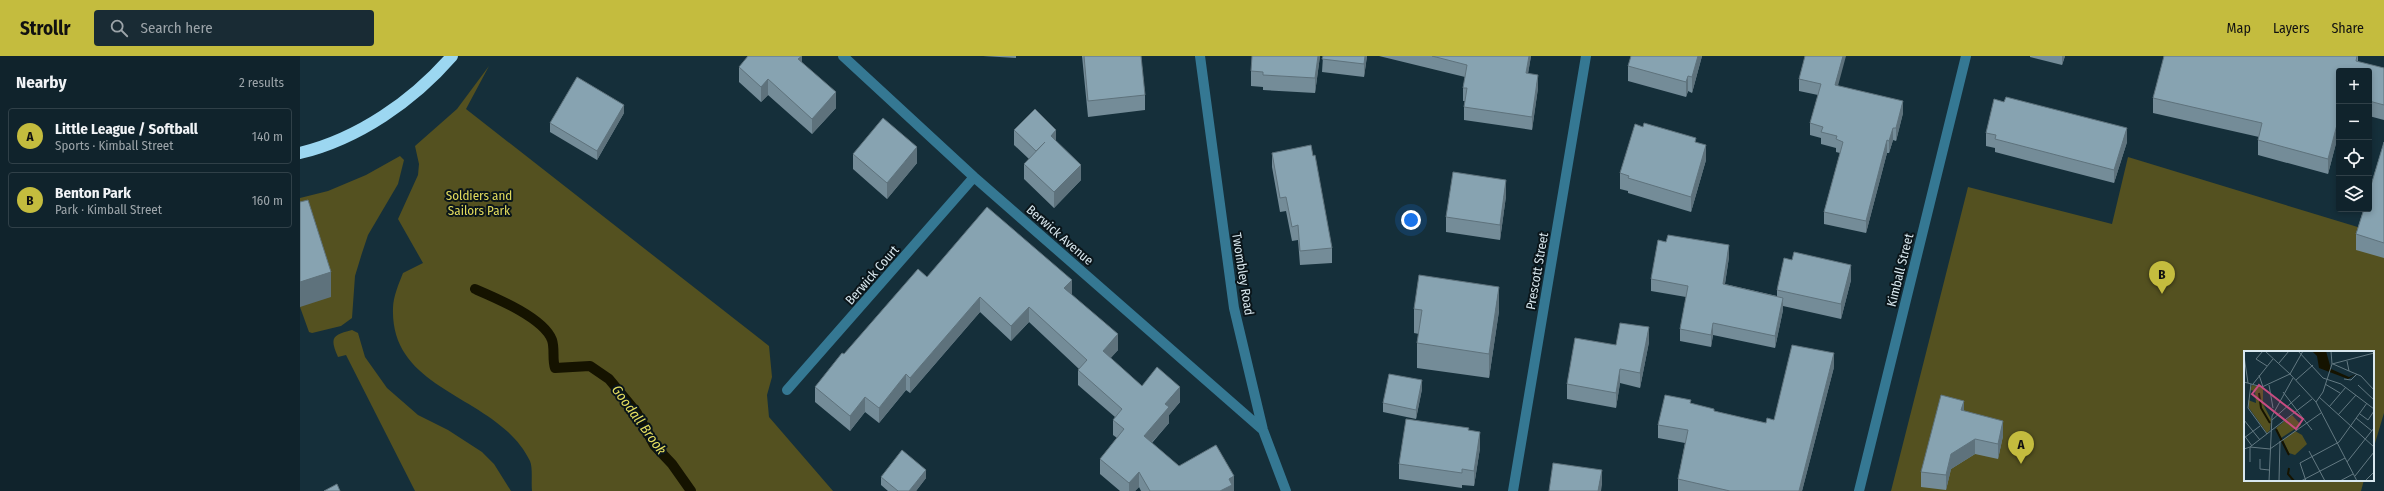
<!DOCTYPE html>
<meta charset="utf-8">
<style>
body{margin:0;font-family:"Fira Sans Condensed",sans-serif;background:#192b34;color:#f1f3f6}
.controls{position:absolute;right:12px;top:12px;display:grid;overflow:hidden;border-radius:4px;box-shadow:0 2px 6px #0003}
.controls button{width:36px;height:36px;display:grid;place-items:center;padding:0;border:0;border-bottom:1px solid #304048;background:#10232c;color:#f1f3f6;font:20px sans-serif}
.you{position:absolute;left:1111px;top:164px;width:14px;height:14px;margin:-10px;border:3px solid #fff;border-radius:50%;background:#1a73e8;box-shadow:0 0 0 6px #1a73e833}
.badge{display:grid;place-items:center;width:26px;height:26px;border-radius:50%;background:#c4bc3e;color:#111;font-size:13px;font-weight:700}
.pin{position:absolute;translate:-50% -33px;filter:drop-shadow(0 1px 2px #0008)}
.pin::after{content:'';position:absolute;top:21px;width:14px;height:12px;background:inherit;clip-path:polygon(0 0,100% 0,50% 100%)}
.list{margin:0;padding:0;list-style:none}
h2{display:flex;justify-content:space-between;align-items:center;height:52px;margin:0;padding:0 16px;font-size:17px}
h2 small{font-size:13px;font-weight:400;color:#9ca4a9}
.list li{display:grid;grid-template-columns:26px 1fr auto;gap:12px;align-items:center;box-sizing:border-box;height:56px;margin:0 8px 8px;padding:0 8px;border:1px solid #304048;border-radius:4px}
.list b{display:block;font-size:15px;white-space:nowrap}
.list p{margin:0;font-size:13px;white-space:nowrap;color:#9ca4a9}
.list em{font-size:13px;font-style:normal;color:#9ca4a9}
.icon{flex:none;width:22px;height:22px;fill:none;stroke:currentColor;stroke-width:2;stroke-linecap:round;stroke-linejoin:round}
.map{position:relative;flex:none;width:2084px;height:435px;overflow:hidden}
header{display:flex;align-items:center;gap:24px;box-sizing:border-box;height:56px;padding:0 20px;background:#c4bc3e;color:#111}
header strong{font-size:19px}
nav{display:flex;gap:22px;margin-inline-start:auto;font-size:14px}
.search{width:280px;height:36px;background:#192b34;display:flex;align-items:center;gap:10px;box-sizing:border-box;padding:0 14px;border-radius:4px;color:#9ca4a9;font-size:15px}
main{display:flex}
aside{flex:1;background:#10232c}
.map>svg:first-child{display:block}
.green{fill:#545120}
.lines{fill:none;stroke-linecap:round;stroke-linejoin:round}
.stream{stroke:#151300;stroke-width:10}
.minor{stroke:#357893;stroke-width:10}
.highway{stroke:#9cd7f1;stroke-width:12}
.wall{fill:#748c98}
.shaded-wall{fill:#5e727c}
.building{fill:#87a3b1;stroke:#5e727c}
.labels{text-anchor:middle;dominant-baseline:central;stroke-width:4;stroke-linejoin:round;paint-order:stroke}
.park-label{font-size:13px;fill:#e1da5c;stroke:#0a151a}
.street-label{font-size:13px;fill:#d8e7ee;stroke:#0a151a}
.water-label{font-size:14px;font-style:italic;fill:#e4dd5f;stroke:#0a151a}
.inset-river{fill:none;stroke:#151300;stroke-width:2}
.inset-road{fill:none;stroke:#637982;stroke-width:1}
.view{fill:#c84c80;fill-opacity:0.15;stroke:#c84c80;stroke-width:2}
.inset-edge{fill:none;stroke:#d8e7ee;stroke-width:2}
</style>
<header>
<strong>Strollr</strong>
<div class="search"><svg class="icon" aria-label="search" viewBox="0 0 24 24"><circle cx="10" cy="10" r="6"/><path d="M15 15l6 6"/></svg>Search here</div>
<nav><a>Map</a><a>Layers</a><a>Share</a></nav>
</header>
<main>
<aside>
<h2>Nearby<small>2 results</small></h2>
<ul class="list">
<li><span class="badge">A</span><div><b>Little League / Softball</b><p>Sports · Kimball Street</p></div><em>140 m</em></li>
<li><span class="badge">B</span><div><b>Benton Park</b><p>Park · Kimball Street</p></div><em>160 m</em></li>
</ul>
</aside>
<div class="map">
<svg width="2084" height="435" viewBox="0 0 2084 435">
<rect width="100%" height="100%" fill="#152f3a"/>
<path class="green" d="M 189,10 L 166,53 L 469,290 L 472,321 L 467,339 L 469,361 L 533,435 L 232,435 C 231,427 233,412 230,405 C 198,338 90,338 93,252 C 93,241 99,227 103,217 L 123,207 L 98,163 L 118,119 L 119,108 L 115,90 L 157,53 Z
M 100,100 L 104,104 L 98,128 L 68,179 L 62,197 L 55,220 L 52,262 L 41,270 L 12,277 L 9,276 L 0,251 L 0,142 L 28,135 L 66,119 Z
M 1828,101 L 2084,179 L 2084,357 L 2073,394 L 2073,296 L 1945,296 L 1945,424 L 2064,424 L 2061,435 L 1591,435 L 1668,131 L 1812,168 Z
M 52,274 L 58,277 L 65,301 L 87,332 L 118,359 L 148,374 L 182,396 L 194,408 L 211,435 L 115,435 L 46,299 L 38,301 C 29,281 33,279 52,274 Z"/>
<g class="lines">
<path class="stream" d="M 175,233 C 196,242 244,262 252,284 C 255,293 252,303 255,312 L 290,310 L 309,323 L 337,357 L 354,389 L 372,408 L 391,435"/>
<path class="minor" d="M 543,0 L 674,121 L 963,374
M 900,0 L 934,252 L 963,374 L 986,435
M 487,334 L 674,121
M 1213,435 L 1286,0
M 1559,435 L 1666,0"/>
<path class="highway" d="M 0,97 C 58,83 113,45 152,0"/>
</g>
<path class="wall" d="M 683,0 L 716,0 L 716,2 Z
M 782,0 L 841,0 L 845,39 L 845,54 L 788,61 Z
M 1020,0 L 1015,37 L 963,34 L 963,31 L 951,30 L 951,15 Z
M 1023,0 L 1067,0 L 1064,21 L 1022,16 Z
M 1079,0 L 1231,0 L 1228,17 L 1238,32 L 1232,74 L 1164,64 L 1164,51 L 1165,45 L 1163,45 L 1163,32 L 1165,21 Z
M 1402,0 L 1392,37 L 1388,35 L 1386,41 L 1328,25 L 1328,10 Z
M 1730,0 L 1765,0 L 1762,9 L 1730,1 Z
M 2058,0 L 2058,6 L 2084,12 L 2084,64 L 2069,60 L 2069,15 L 2039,15 L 2039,76 L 2028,118 L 1958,99 L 1958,84 L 1959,81 L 1853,57 L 1853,42 Z
M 502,7 L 536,52 L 512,78 L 468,39 L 461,46 L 439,26 L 439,11 Z
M 1499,23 L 1538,30 L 1603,57 L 1596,85 L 1593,84 L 1589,97 L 1587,97 L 1566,177 L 1524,168 L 1524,156 L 1540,97 L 1536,96 L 1536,92 L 1521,88 L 1521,82 L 1510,79 L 1510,67 L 1518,39 L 1499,35 Z
M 324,57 L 297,104 L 250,76 L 250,67 Z
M 714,74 L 756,85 L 781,124 L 754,152 L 724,123 L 724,108 L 729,103 L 714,89 Z
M 1686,77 L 1827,86 L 1814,127 L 1695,96 L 1695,92 L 1686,90 Z
M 1396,86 L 1406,104 L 1391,156 L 1328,137 L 1328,135 L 1320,133 L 1320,117 Z
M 2084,86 L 2084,202 L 2056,194 L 2056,178 Z
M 972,97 L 1032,192 L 1032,207 L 1000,209 L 998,184 L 992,185 L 986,155 L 980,156 L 972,111 Z
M 553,98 L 617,107 L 587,143 L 553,113 Z
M 1206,140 L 1200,184 L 1146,176 L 1146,161 Z
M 1429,201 L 1425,228 L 1477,240 L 1477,234 L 1551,224 L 1541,263 L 1483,250 L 1483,254 L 1475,292 L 1413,279 L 1411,291 L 1380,285 L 1380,273 L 1386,241 L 1351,235 L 1351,223 Z
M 627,221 L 772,239 L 818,294 L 810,302 L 842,330 L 880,346 L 869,359 L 869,367 L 852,387 L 879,410 L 934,435 L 841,435 L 839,431 L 835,435 L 820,435 L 800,418 L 800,403 L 817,382 L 813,379 L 813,364 L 815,361 L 778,329 L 778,314 L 779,313 L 729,266 L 711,285 L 680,256 L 610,337 L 606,334 L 579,367 L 565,356 L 550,375 L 515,346 L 515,331 L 544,298 Z
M 1114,253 L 1199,255 L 1189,322 L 1117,312 L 1117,287 L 1119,278 L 1114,277 Z
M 1349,286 L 1340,332 L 1320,327 L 1316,352 L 1267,343 L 1267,328 L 1316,289 Z
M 1534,311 L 1502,435 L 1378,435 L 1378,423 L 1385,387 L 1358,382 L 1358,369 L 1391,347 L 1414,355 L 1466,367 L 1474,364 Z
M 1122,333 L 1116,363 L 1083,356 L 1083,347 Z
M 1664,355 L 1703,380 L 1698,403 L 1675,398 L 1651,413 L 1646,434 L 1621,431 L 1621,416 Z
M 1169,374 L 1180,392 L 1174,430 L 1162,429 L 1162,432 L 1099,423 L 1099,408 Z
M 581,421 L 626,422 L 616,435 L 588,435 L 581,429 Z"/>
<path class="shaded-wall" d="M 502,0 L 502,15 L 498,3 Z
M 1018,0 L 1020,0 L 1015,37 L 1015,22 Z
M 1065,0 L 1067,0 L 1064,21 L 1064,8 Z
M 1229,0 L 1231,0 L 1226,30 L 1226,17 Z
M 1398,0 L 1402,0 L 1392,37 L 1392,21 Z
M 1543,0 L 1546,0 L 1535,41 L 1535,29 Z
M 1762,0 L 1765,0 L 1762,9 Z
M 1238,19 L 1238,32 L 1232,74 L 1232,61 Z
M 1388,20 L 1388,35 L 1386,41 L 1386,26 Z
M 468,23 L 468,39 L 461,46 L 461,31 Z
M 536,36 L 536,52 L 512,78 L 512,63 Z
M 1603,45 L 1603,57 L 1596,85 L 1596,72 Z
M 324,49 L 324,57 L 297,104 L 297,95 Z
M 2039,61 L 2039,76 L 2028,118 L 2028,103 Z
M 1593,72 L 1593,84 L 1589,97 L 1589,85 Z
M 1827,72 L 1827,86 L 1814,127 L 1814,114 Z
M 756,74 L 756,90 L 751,80 Z
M 1587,84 L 1587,97 L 1566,177 L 1566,165 Z
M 1406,89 L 1406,104 L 1391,156 L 1391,141 Z
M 617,91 L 617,107 L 587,143 L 587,127 Z
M 781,109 L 781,124 L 754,152 L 754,136 Z
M 1206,124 L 1206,140 L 1200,184 L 1200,169 Z
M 1429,189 L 1429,201 L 1423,240 L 1423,228 Z
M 1551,209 L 1551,224 L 1541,263 L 1541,248 Z
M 31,216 L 31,241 L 0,251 L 0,226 Z
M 772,224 L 772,239 L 764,232 Z
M 1199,231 L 1199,255 L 1189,322 L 1189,298 Z
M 680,241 L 680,256 L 610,337 L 610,322 Z
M 1483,242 L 1483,254 L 1475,292 L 1475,280 Z
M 729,251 L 729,266 L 711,285 L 711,270 Z
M 1413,267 L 1413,279 L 1411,291 L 1411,279 Z
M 1349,271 L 1349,286 L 1340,332 L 1340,317 Z
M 818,278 L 818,294 L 803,311 L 803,295 Z
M 1534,297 L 1534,311 L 1502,435 L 1499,435 Z
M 1320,313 L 1320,327 L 1316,352 L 1316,337 Z
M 606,318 L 606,334 L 579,367 L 579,352 Z
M 1122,324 L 1122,333 L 1116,363 L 1116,354 Z
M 880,331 L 880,346 L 869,359 L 869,367 L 844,395 L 844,380 L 865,348 Z
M 565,341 L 565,356 L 550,375 L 550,360 Z
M 1664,345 L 1664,360 L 1661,354 Z
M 1703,365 L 1703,380 L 1698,403 L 1698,388 Z
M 1180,376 L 1180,392 L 1174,430 L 1174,415 Z
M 1675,383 L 1675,398 L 1651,413 L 1646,434 L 1646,419 L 1651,398 Z
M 626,414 L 626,422 L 616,435 L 609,435 Z
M 1302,414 L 1302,429 L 1301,435 L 1298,435 Z
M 839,416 L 839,431 L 835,435 L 829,435 L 829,427 Z
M 934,420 L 934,435 L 920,435 L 929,423 Z"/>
<path class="building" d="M 448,0 L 502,0 L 498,3 L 536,36 L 512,63 L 468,23 L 461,31 L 439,11 Z
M 784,0 L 841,0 L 845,39 L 788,45 Z
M 952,0 L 1018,0 L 1015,22 L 963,19 L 963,16 L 951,15 Z
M 1023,0 L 1065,0 L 1064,8 L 1022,3 Z
M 1132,0 L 1229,0 L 1226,17 L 1238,19 L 1232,61 L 1164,51 L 1167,32 L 1163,32 L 1167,9 Z
M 1331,0 L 1398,0 L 1392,21 L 1388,20 L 1386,26 L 1328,10 Z
M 1505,0 L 1543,0 L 1535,29 L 1603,45 L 1596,72 L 1593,72 L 1589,85 L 1587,84 L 1566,165 L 1524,156 L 1543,86 L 1536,83 L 1537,80 L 1521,76 L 1523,71 L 1510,67 L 1521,28 L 1499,23 Z
M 1864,0 L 2057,0 L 2056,5 L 2084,12 L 2084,49 L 2069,45 L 2069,15 L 2039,15 L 2039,61 L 2028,103 L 1958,84 L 1962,67 L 1853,42 Z
M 277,21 L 324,49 L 297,95 L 250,67 Z
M 1706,41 L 1827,72 L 1814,114 L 1695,83 L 1696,79 L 1686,77 L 1694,43 L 1704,46 Z
M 735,53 L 756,74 L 751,80 L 781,109 L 754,136 L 724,108 L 745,86 L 736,95 L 714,74 Z
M 583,62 L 617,91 L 587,127 L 553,98 Z
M 1344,67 L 1396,82 L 1395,86 L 1406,89 L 1391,141 L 1328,122 L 1329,120 L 1320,117 L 1335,68 L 1343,71 Z
M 2084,86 L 2084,187 L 2056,178 L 2064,153 L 2069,153 L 2069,136 Z
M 1011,89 L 1013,100 L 1015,99 L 1032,192 L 1000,195 L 998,169 L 992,171 L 986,141 L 980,142 L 972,97 Z
M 1153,116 L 1206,124 L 1200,169 L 1146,161 Z
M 8,144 L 31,216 L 0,226 L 0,146 Z
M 687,151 L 772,224 L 764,232 L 818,278 L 803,295 L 842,330 L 857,311 L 880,331 L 865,348 L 869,351 L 844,380 L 879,410 L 916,389 L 934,420 L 929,423 L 932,429 L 920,435 L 850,435 L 839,416 L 829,427 L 800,403 L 824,373 L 813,364 L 822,353 L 778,314 L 787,304 L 729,251 L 711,270 L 680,241 L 610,322 L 606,318 L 579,352 L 565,341 L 550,360 L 515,331 L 542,297 L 544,298 L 618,213 L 627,221 Z
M 1368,179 L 1429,189 L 1423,228 L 1483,242 L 1475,280 L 1413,267 L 1411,279 L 1380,273 L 1388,230 L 1351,223 L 1358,184 L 1366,186 Z
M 1494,196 L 1551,209 L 1541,248 L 1477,234 L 1484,202 L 1492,204 Z
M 1119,219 L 1199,231 L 1189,298 L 1117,287 L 1122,254 L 1114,253 Z
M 1320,267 L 1349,271 L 1340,317 L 1320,313 L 1316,337 L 1267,328 L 1275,282 L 1316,289 Z
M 1492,289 L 1534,297 L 1499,435 L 1430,435 L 1378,423 L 1388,374 L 1358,369 L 1365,339 L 1391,344 L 1390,347 L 1414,353 L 1414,355 L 1466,367 L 1467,362 L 1474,364 Z
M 1089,318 L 1122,324 L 1116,354 L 1083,347 Z
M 1641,339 L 1664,345 L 1661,354 L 1703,365 L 1698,388 L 1675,383 L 1651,398 L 1646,419 L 1621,416 Z
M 1106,363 L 1169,372 L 1168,374 L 1180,376 L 1174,415 L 1162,413 L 1162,417 L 1099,408 Z
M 602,394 L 626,414 L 609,435 L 598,435 L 581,421 Z
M 1253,407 L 1302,414 L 1298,435 L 1249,435 Z
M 37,428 L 40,435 L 24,435 Z"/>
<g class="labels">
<g class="park-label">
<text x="179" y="139">Soldiers and<tspan x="179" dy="15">Sailors Park</tspan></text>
</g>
<g class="street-label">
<text transform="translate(760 179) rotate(41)">Berwick Avenue</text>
<text transform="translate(1600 214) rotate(-76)">Kimball Street</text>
<text transform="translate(1237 215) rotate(-80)">Prescott Street</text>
<text transform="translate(943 218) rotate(81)">Twombley Road</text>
<text transform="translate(572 219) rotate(-49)">Berwick Court</text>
</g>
<g class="water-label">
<text transform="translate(339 364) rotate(54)">Goodall Brook</text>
</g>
</g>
<g transform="translate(1944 295)">
<rect width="130" height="130" fill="#152f3a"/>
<path d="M 8,34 L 19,37 L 19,53 L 27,68 L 26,79 L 23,82 L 5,57 L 4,49 L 12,52 L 11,40 L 6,39 ZM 48,64 L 57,74 L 37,87 L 32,77 ZM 51,80 L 58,84 L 63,93 L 51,104 L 45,102 L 39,89 Z" fill="#545120"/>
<path d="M 68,0 L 82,0 L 87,18 L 105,26 L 112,23 L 104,28 L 75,17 L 73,5 Z" fill="#151300"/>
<path class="inset-river" d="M 15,42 L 17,57 L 26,72M 32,78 L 45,104M 45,117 L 44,123 L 50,130"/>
<path class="inset-road" d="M 19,0 L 12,8 L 23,15M 21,0 L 46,23M 54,0 L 79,27 L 97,33 L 130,58M 0,5 L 4,32M 103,10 L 105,20 L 117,25 L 130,39M 35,12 L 45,0M 88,13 L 130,2M 89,13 L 105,20M 46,23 L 72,51 L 113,130M 46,23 L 59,0M 15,24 L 19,36M 100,28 L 107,29 L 113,23M 52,29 L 69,14M 0,31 L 18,36 L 46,23M 7,33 L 4,57 L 23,83M 9,33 L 29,8M 81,33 L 96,42M 25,34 L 29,57M 114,34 L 130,49M 39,41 L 68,79M 75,46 L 130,96M 72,51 L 79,41 L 88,13 L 87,0M 85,56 L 102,36M 116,63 L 124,69 L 130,60M 94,64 L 112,44M 112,67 L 128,80M 0,69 L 16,89M 28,69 L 56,44M 0,84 L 8,95M 0,87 L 16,75M 0,98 L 6,96 L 68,48M 26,98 L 77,62M 65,100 L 81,130M 16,108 L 16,118 L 25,119M 6,111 L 6,96 L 26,98M 103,111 L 130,77M 111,125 L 130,101M 25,130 L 28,65 L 49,27M 35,130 L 36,90M 57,130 L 101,107M 62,130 L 56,112 L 95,91 L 123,52M 96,130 L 109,123M 121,130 L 130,121"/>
<path class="view" d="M 15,34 L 59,68 L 52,78 L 8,43 Z"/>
<rect width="130" height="130" class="inset-edge"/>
</g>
</svg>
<div class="controls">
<button>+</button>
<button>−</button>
<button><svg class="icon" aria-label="locate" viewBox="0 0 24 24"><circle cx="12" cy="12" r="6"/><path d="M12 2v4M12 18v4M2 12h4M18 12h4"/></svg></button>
<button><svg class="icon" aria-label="layers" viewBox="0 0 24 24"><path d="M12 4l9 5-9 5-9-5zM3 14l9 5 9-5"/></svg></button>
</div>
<div class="you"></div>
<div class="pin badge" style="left:1721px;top:408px">A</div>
<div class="pin badge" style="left:1862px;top:238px">B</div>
</div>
</main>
